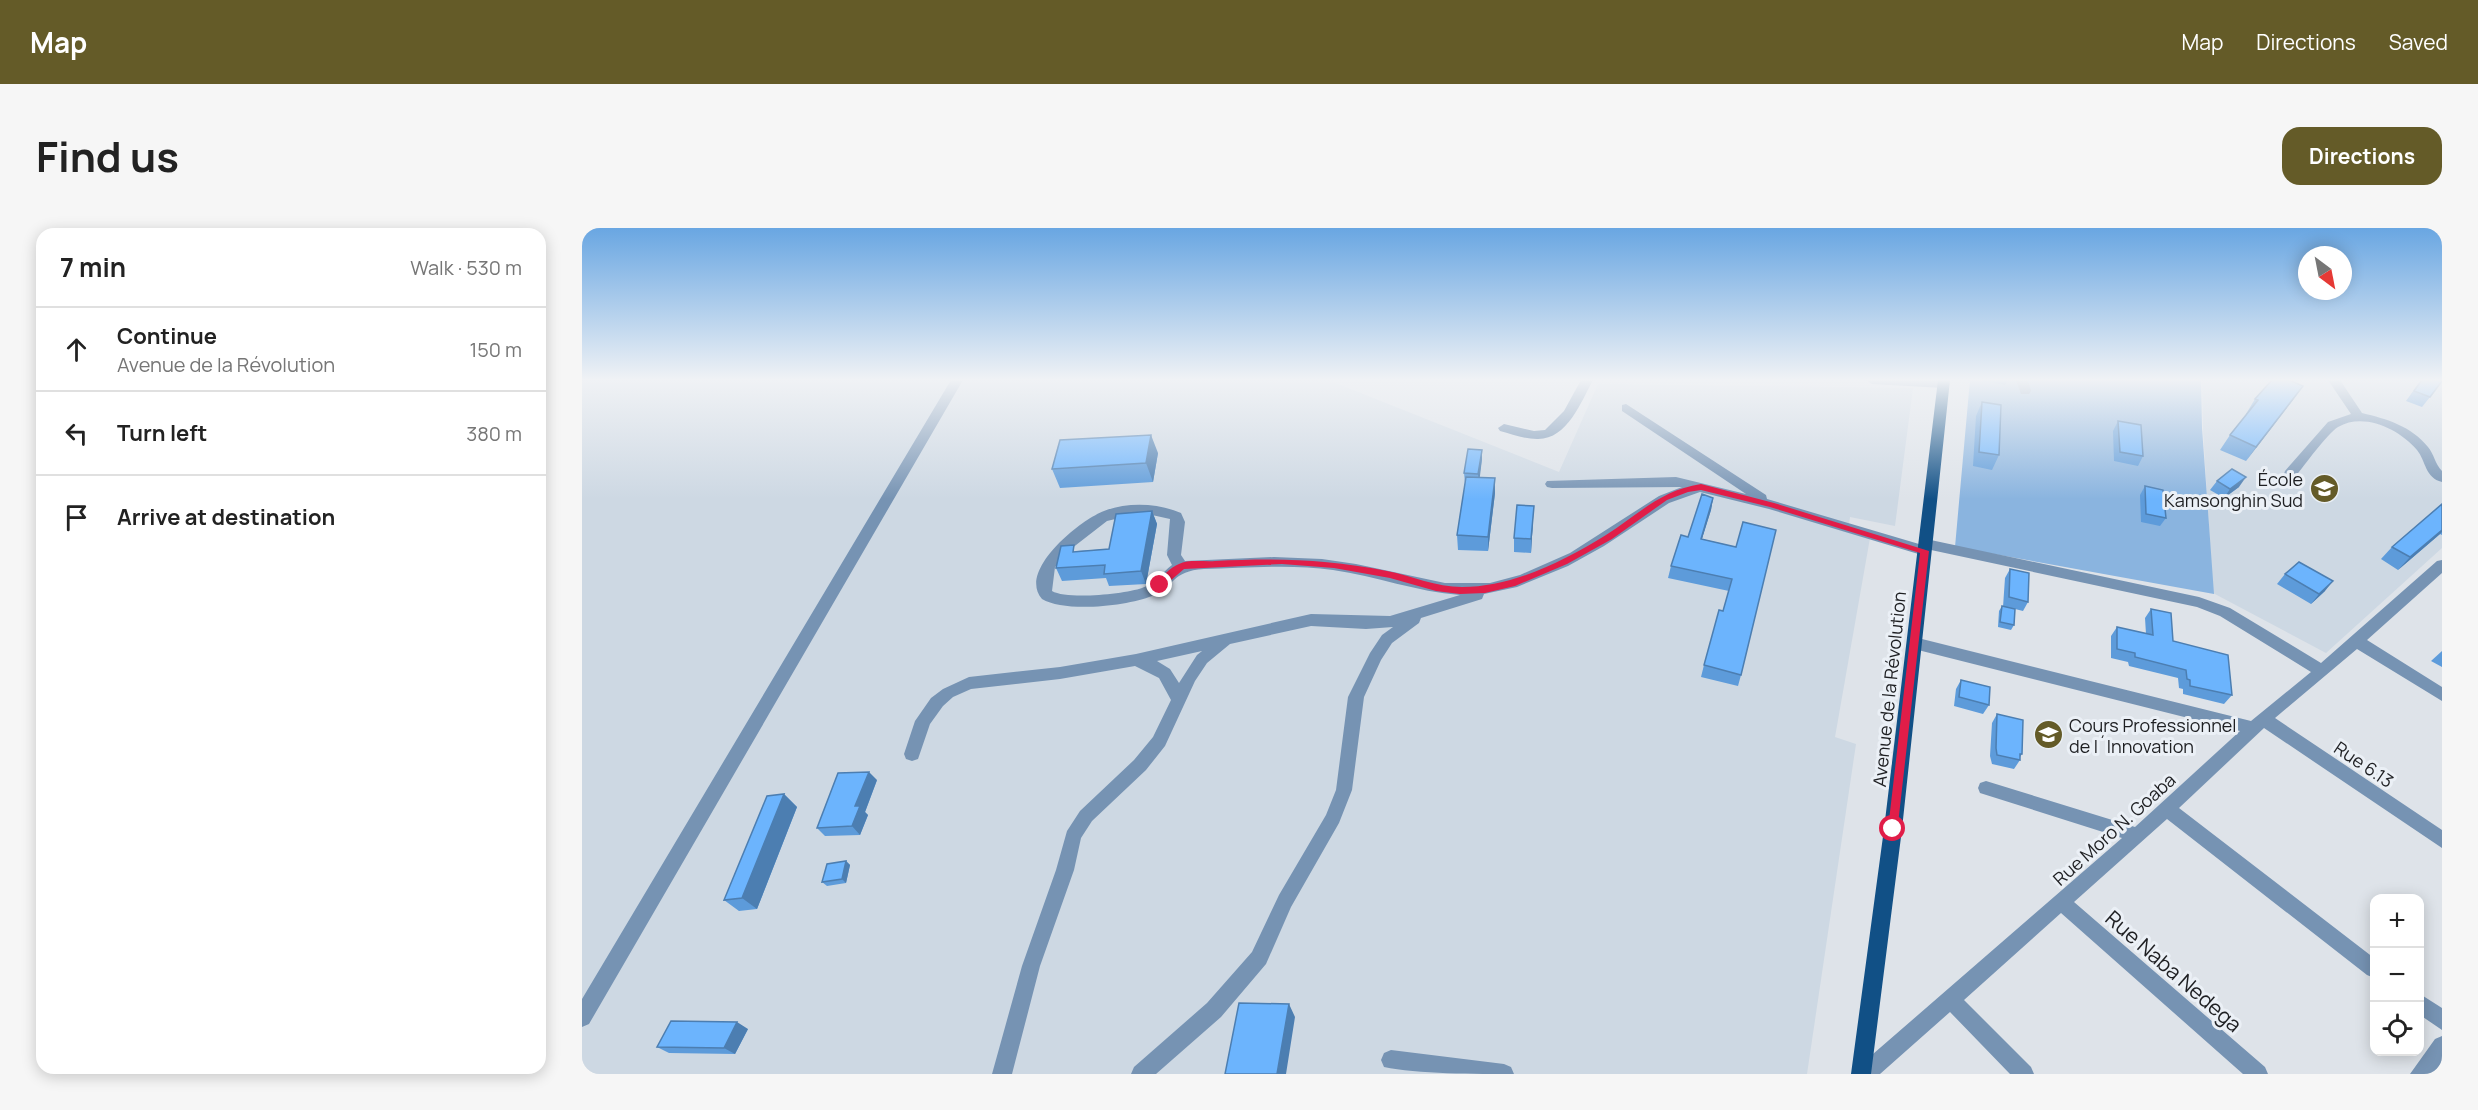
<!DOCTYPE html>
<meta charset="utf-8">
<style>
body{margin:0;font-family:Manrope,sans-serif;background:#f6f6f6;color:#222}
.controls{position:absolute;right:18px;bottom:18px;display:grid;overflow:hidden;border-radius:12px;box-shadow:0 3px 15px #0003}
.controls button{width:54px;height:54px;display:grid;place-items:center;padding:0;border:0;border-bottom:2px solid #e0e0e0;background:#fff;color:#222;font:30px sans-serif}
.compass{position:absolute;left:1716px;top:18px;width:54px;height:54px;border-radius:50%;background:#fff;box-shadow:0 3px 15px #0003;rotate:148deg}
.stop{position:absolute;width:18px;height:18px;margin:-14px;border:4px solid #e11d48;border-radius:50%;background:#fff}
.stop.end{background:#e11d48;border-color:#fff;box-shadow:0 2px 6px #0008}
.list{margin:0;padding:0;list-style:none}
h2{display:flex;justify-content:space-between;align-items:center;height:78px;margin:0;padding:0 24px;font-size:26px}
h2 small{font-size:20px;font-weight:400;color:#767676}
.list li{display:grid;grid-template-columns:39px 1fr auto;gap:18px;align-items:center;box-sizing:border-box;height:84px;padding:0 24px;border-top:2px solid #e0e0e0}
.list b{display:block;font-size:22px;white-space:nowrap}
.list p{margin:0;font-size:20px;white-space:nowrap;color:#767676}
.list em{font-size:20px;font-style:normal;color:#767676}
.icon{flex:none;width:33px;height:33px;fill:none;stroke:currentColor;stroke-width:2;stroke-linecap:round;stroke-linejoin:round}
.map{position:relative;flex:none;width:1860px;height:846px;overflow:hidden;border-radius:18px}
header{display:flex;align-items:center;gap:36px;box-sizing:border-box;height:84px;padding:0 30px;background:#645b28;color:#fff}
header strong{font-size:28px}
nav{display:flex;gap:33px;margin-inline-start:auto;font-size:21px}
.intro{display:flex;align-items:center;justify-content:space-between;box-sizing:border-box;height:144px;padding:0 36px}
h1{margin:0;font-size:42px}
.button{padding:15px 27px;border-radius:18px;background:#645b28;color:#fff;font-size:21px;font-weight:700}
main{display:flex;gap:36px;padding:0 36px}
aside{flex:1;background:#fff;border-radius:18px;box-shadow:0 3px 15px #0003}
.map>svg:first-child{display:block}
.built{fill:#cdd8e3}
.green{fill:#8ab4df}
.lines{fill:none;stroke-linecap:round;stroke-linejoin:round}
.minor{fill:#7693b3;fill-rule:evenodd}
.major{fill:#115086;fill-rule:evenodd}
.wall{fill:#5d9bda}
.shaded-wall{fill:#4c7eb1}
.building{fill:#6cb4fd;stroke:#4c7eb1;stroke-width:1.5}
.route{fill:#e11d48}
.labels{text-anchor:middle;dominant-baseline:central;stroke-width:6;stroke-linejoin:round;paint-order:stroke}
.poi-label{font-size:18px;fill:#1e1f22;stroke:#ebf0f6;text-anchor:end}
.street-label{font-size:18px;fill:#1e1f22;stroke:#ebf0f6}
.near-street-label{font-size:21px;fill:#1e1f22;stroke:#ebf0f6}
</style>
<header>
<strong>Map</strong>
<nav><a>Map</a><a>Directions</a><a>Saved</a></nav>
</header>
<div class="intro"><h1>Find us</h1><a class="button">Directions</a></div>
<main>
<aside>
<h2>7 min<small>Walk · 530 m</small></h2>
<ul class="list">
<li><svg class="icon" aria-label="ahead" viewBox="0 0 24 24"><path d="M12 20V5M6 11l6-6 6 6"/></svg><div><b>Continue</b><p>Avenue de la Révolution</p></div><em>150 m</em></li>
<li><svg class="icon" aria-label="left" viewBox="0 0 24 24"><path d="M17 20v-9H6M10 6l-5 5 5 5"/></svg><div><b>Turn left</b></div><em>380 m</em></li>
<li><svg class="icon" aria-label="arrive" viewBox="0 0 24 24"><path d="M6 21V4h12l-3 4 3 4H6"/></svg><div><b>Arrive at destination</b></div></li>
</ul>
</aside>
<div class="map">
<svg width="1860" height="846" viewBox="0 0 1860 846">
<rect width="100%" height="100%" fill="#dee3e9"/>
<path class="built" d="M 0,152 L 746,152 L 977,244 L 1016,156 L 1331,160 L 1313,298 L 1268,289 L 1266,303 L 1288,310 L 1253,509 L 1274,516 L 1225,846 L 0,846 Z
M 1620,152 L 1860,152 L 1860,320 L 1744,425 L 1631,365 L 1621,202 Z"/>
<path class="green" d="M 1388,152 L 1619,152 L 1620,200 L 1632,366 L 1373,319 Z"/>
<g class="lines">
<path class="minor" d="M 369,152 L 381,152 L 7,796 L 0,799 L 0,771 Z
M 999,152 L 1011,152 C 999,174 985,212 955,211 C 942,211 930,206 918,203 L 916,200 L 922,196 L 952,203 L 963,202 L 982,183 Z
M 1284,152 L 1361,152 L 1368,156 L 1362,160 L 1290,156 Z
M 1434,152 L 1446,152 L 1449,163 L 1447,166 L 1439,166 Z
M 1746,152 L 1758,152 L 1780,185 C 1805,191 1829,198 1846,219 C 1852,226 1853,236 1860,243 L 1860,254 C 1843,250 1844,233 1835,222 C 1817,201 1782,184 1756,199 C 1745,206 1722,238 1713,249 L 1703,249 L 1702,246 L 1703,243 L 1746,194 L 1769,186 Z
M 1044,176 L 1184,267 L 1185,271 L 1337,316 L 1339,313 L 1344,311 L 1617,369 L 1648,380 L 1739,435 L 1855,333 L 1860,332 L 1860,345 L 1785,412 L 1860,459 L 1860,473 L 1775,421 L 1693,490 L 1860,602 L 1860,620 L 1682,500 L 1597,580 L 1792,730 L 1792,750 L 1785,747 L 1585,591 L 1492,674 L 1683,839 L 1686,846 L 1661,846 L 1479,685 L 1382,772 L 1449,839 L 1452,846 L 1428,846 L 1368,784 L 1298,846 L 1273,846 L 1276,839 L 1540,610 L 1398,565 L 1396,560 L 1398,555 L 1404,553 L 1553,599 L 1658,503 L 1332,421 L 1327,419 L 1325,415 L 1327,411 L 1332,409 L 1669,493 L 1729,444 L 1638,388 L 1615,379 L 1349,322 L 1348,327 L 1343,328 L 1187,281 L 1118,264 L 1087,275 L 1022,318 L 986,338 L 935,359 L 902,366 L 900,371 L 839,390 L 837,395 L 810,415 L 799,432 L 782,469 L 770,562 L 757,595 L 709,679 L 684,736 L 639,789 L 574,846 L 549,846 L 552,839 L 625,775 L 670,724 L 697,667 L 744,587 L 754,562 L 766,469 L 788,425 L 800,407 L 811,399 L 784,401 L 729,398 L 648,416 L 625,435 L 613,453 L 583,518 L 564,542 L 510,593 L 499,610 L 492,642 L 458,738 L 430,846 L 410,846 L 440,738 L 474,642 L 485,603 L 498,583 L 552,532 L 571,509 L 589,472 L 577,450 L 553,438 L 478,451 L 389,461 L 371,469 L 361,478 L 348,496 L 336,531 L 330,533 L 324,531 L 322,526 L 333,493 L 349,470 L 361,461 L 387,449 L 478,439 L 554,426 L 729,386 L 808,388 L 878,367 C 835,364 794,348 751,342 C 709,336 665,340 622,341 C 589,343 594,358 570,368 C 545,378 483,385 460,371 C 435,343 498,292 522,283 C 545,274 576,275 599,285 L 603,294 L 599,327 L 603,333 L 692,329 L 740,331 L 774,336 L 863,355 L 908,355 L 938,347 L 988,325 L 1077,268 L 1100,259 L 970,260 L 965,259 L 963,256 L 965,253 L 1094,249 L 1164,266 L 1040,183 L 1040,177 ZM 550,287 L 570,287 L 588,291 L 585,327 L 590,337 C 580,345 571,356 560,360 C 543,366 485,372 470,363 L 473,339 L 485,324 L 525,293 ZM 620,423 L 615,427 L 597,455 L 588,441 L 575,433 Z
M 1838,766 L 1860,780 L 1860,802 L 1838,787 Z
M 1860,808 L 1860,834 L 1851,846 L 1828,846 L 1853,811 Z
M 809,822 L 922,836 L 929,839 L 932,846 C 896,846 834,846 802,839 L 799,832 L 802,825 Z"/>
<path class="major" d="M 1356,152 L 1368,152 L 1320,601 L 1289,846 L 1269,846 L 1302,601 Z"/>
</g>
<path class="wall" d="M 1396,152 L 1426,152 L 1423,157 Z
M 1839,152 L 1860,152 L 1848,169 L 1840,179 L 1824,173 Z
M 1721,158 L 1664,233 L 1638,222 L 1648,207 L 1665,186 L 1664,186 L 1673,171 Z
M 1400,174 L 1417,227 L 1410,242 L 1391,238 L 1394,188 Z
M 1536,193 L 1561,228 L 1556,238 L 1532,233 L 1531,203 Z
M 576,225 L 571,254 L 478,260 L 470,241 Z
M 900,231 L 897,250 L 913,265 L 906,323 L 876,322 L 875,307 L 883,255 L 882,245 Z
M 1635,253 L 1657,259 L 1642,270 L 1628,262 Z
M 1563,258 L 1584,290 L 1578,298 L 1559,294 L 1558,267 Z
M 1131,270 L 1129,282 L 1120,311 L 1154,319 L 1159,447 L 1156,458 L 1119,449 L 1122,437 L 1141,383 L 1147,363 L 1086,350 L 1089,338 Z
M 1860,276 L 1860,307 L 1858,306 L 1816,342 L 1799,331 L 1810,319 Z
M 570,283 L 575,296 L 564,356 L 527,358 L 524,350 L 480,353 L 474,340 L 495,323 L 527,321 Z
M 951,292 L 949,325 L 932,324 L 932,310 Z
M 1428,341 L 1446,374 L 1441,383 L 1433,381 L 1432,397 L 1429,402 L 1416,399 L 1417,383 L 1420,378 L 1421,379 L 1423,350 Z
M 1703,346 L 1743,363 L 1729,376 L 1695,356 Z
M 1569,381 L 1591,413 L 1650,467 L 1642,476 L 1601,466 L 1601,461 L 1597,460 L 1596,450 L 1547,438 L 1546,434 L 1529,430 L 1529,408 L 1535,399 L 1564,406 L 1563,390 Z
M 1860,423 L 1860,439 L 1849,433 Z
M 1379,452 L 1407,477 L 1401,486 L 1372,478 L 1374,461 Z
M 1415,486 L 1440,526 L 1438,529 L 1438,532 L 1432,541 L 1410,536 L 1408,528 L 1410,495 Z
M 295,552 L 283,584 L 286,587 L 278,607 L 243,608 L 235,600 Z
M 202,566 L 215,579 L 175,681 L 157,683 L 142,672 Z
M 264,633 L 268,637 L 264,655 L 245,658 L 240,654 Z
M 166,801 L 153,826 L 87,825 L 75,819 Z"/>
<path class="shaded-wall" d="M 1721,158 L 1711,172 L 1664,233 L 1674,219 Z
M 569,207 L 576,225 L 571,254 L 564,235 Z
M 900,222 L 900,231 L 897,256 L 896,246 Z
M 1664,249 L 1657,259 L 1642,270 L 1648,261 Z
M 913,250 L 913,265 L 906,323 L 906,309 Z
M 1131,270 L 1129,282 L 1116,323 L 1119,311 Z
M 952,278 L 951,292 L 949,325 L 949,311 Z
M 570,283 L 575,296 L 564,356 L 559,343 Z
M 1860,302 L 1860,304 L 1858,306 L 1816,342 L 1828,329 Z
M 1751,353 L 1743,363 L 1729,376 L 1737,366 Z
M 287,544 L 295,552 L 283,584 L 286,587 L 278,607 L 270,598 L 273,578 Z
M 202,566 L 215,579 L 175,681 L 160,670 Z
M 264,633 L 268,637 L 264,655 L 260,651 Z
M 707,776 L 713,789 L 704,846 L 695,846 Z
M 155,794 L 166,801 L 153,826 L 142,820 Z"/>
<path class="building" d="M 1690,152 L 1707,152 L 1721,158 L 1674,219 L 1648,207 L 1676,172 L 1673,171 Z
M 1840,152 L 1860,152 L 1860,153 L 1848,169 L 1832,163 Z
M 1400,174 L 1419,177 L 1417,227 L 1397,224 Z
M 1536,193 L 1559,197 L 1561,228 L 1538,224 Z
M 569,207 L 564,235 L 470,241 L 478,212 Z
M 886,221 L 900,222 L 896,246 L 882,245 Z
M 1650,241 L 1664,249 L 1648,261 L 1635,253 Z
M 884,249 L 913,250 L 906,309 L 875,307 Z
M 1563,258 L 1581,262 L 1584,290 L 1564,286 Z
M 1120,266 L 1131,270 L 1119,311 L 1154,319 L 1161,294 L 1194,302 L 1159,447 L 1122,437 L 1137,382 L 1141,383 L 1150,351 L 1089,338 L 1099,307 L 1106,309 Z
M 1860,276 L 1860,302 L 1828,329 L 1810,319 Z
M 935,277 L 952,278 L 949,311 L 932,310 Z
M 570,283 L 559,343 L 522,346 L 523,337 L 474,340 L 479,318 L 492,317 L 491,324 L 527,321 L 534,286 Z
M 1717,334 L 1751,353 L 1737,366 L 1703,346 Z
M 1428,341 L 1447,345 L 1446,374 L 1427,369 Z
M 1420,378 L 1433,381 L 1432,397 L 1418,394 Z
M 1569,381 L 1589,385 L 1591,413 L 1646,427 L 1650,467 L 1608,458 L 1608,452 L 1605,451 L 1604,442 L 1553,429 L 1553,425 L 1535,421 L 1535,399 L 1571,407 Z
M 1379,452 L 1408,459 L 1407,477 L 1377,469 Z
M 1415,486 L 1441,492 L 1440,526 L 1438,526 L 1438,532 L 1415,527 L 1414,520 Z
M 287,544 L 273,578 L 278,578 L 270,598 L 235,600 L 256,545 Z
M 202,566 L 160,670 L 142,672 L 185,568 Z
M 264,633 L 260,651 L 240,654 L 245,636 Z
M 657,775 L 707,776 L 695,846 L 643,846 Z
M 89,793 L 155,794 L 142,820 L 75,819 Z"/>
<linearGradient id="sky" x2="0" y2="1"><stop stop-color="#69a6e2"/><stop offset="0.56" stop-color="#f0f2f5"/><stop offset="1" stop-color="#f0f2f5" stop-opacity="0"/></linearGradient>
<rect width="1860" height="271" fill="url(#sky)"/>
<path class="route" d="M 1119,256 L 1192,275 L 1347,323 L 1315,605 L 1307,605 L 1306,601 L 1338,325 L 1188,279 L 1119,262 L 1106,264 L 1085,272 L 1030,311 L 985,336 L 933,358 L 903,365 L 878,366 L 854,363 L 808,350 L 752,340 L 700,336 L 602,341 L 581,359 L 578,360 L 573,357 C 578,350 589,339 597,336 C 606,331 623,334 633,333 C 696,330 743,331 805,343 C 830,348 854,359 880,359 C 931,359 982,333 1024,307 C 1057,286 1079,262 1119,256 Z"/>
<defs>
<symbol id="school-disc" viewBox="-11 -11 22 22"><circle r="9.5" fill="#645b28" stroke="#ebf0f6"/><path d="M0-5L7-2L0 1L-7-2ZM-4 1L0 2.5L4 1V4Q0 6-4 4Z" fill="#fff"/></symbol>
<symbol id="university-disc" viewBox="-11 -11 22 22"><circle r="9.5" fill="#645b28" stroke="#ebf0f6"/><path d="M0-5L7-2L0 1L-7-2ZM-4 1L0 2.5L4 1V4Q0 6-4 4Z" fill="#fff"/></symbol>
</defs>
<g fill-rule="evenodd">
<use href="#school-disc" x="1726" y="244" width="33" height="33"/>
<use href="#university-disc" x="1450" y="490" width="33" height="33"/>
</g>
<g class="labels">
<g class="poi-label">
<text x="1721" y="251">École<tspan x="1721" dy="21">Kamsonghin Sud</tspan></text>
<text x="1487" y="497" text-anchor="start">Cours Professionnel<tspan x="1487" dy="21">de l´Innovation</tspan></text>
</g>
<g class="street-label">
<text transform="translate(1307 461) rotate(-84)">Avenue de la Révolution</text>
<text transform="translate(1782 536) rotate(34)">Rue 6.13</text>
<text transform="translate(1532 601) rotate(-42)">Rue Moro N. Goaba</text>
</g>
<g class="near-street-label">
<text transform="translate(1592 743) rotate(41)">Rue Naba Nedega</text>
</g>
</g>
</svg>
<div class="controls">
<button>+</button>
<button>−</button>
<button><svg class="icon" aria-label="locate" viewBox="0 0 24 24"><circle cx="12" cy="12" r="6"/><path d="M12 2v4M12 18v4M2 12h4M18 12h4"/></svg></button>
</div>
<svg class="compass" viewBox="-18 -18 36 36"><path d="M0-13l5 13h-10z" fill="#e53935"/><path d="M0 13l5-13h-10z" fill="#767676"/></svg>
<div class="stop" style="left:1311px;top:601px"></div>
<div class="stop end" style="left:578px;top:357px"></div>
</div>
</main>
